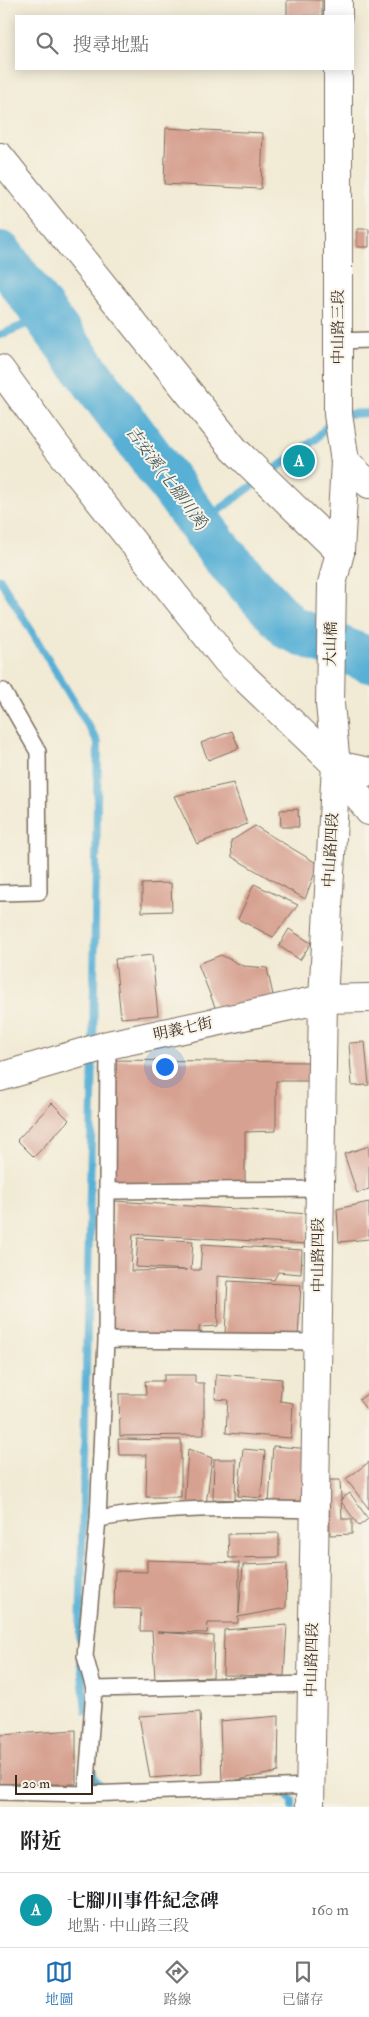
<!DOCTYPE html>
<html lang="zh-TW">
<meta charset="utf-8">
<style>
body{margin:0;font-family:"IM FELL Double Pica","Noto Serif TC",serif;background:#f2f2f2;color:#202124}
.scale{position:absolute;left:15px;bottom:12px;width:78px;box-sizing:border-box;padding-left:5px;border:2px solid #3b2a1e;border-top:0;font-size:14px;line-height:18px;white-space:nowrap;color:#3b2a1e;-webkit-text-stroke:4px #f7f3e8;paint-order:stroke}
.you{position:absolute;left:164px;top:1066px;width:18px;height:18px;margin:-12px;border:4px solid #fff;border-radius:50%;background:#1a73e8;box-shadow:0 0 0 8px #1a73e833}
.badge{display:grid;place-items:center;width:32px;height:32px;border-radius:50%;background:#1f6fb2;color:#fff;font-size:16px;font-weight:700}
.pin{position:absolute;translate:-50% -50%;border:2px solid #fff;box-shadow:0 1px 5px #0006}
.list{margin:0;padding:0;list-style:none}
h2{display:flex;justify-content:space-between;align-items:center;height:65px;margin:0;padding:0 20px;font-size:21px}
h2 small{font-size:16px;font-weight:400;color:#757577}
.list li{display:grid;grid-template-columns:32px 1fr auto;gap:15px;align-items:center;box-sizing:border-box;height:75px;padding:0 20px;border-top:1px solid #e0e0e0}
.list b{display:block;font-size:19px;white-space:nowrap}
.list p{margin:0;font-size:16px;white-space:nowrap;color:#757577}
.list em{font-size:16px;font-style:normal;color:#757577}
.icon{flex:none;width:28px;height:28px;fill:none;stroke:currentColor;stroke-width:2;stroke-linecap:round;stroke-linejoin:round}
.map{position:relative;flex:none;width:369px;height:1807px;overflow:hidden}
.search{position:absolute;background:#fff;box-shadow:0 2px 12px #0003;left:15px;right:15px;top:15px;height:55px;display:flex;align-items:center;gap:12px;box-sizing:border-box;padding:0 18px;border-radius:0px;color:#757577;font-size:19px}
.sheet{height:140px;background:#fff}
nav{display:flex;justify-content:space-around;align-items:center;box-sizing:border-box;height:70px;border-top:1px solid #e0e0e0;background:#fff;font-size:14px;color:#757577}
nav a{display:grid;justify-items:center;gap:2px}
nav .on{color:#1f6fb2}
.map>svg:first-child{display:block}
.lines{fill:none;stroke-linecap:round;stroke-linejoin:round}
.stream{stroke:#58b0d5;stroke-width:8}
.river{stroke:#58b0d5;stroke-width:46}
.building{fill:#d7a191}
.service-casing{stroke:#7b6d5e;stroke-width:18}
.minor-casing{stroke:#7b6d5e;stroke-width:30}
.tertiary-casing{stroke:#7b6d5e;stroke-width:30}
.service{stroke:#fff;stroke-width:15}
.minor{stroke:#fff;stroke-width:28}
.tertiary{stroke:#fff;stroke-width:28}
.labels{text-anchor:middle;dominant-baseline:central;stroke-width:4;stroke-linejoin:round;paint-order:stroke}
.street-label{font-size:15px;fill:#3b2a1e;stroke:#f7f3e8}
.water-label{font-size:16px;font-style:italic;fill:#45595e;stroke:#f7f3e8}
</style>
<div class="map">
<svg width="369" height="1807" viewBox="0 0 369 1807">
<rect width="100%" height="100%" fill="#f7f3e8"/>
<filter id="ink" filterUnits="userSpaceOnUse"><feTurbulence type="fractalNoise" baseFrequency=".02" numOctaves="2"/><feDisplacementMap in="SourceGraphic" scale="10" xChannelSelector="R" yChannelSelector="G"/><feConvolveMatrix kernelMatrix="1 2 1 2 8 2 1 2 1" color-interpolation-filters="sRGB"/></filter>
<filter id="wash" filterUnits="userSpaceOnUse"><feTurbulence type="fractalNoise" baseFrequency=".0096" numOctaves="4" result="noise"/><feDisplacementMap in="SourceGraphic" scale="20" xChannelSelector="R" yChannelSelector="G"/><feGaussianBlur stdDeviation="1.12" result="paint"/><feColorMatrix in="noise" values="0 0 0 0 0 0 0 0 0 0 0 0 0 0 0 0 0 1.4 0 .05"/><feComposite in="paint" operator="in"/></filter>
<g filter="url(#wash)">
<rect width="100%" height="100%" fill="#f1ead4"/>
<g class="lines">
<path class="stream" d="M 0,335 L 46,316
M 344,414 L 369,413
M 200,524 L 316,439 L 332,420
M 0,579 L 98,742 L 93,1044
M 80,1639 L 93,1055
M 81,1663 L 86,1711
M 93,1772 L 94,1779 L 106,1793
M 279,1792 L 284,1792 L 292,1801 L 292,1807"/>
<path class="river" d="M 0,254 L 223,555 L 290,628 L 369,660"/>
</g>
<g id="blocks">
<path class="building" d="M 287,0 L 322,0 L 322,16 L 287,16 Z
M 166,128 L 263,133 L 261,189 L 164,184 Z
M 357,229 L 369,229 L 369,247 L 357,247 Z
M 232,731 L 239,748 L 208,760 L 201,743 Z
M 233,783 L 247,824 L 197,844 L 174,796 Z
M 298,809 L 299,827 L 281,827 L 280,810 Z
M 255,826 L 318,864 L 305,899 L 232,857 L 231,841 Z
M 171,883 L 172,911 L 142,912 L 142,884 Z
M 254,884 L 298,905 L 273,937 L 238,919 Z
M 289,929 L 311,943 L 300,960 L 279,946 Z
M 152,955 L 158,1015 L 121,1018 L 115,959 Z
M 221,955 L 243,966 L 267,968 L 277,1013 L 217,1012 L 198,964 Z
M 365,1042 L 369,1085 L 352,1086 L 349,1043 Z
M 112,1060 L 310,1062 L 315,1081 L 276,1081 L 276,1131 L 245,1132 L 245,1186 L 112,1184 Z
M 52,1103 L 69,1120 L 34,1157 L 17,1140 Z
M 369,1146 L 369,1189 L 357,1193 L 344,1154 Z
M 115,1201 L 309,1214 L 307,1244 L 133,1234 L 131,1271 L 187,1270 L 136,1267 L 138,1238 L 193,1241 L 191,1270 L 200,1270 L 202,1244 L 302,1250 L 301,1274 L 278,1272 L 274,1280 L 217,1276 L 218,1326 L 199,1327 L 199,1340 L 107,1339 Z
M 369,1202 L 369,1239 L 339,1242 L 337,1209 Z
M 228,1281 L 301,1285 L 298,1338 L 225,1334 Z
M 216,1374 L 282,1379 L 280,1401 L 293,1403 L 291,1438 L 226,1433 L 228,1400 L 215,1399 Z
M 164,1375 L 195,1375 L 195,1383 L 204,1383 L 204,1435 L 120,1436 L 119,1394 L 146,1394 L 145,1381 L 164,1381 Z
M 369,1392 L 369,1413 L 359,1400 Z
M 118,1439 L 181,1440 L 181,1497 L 146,1497 L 147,1455 L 119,1455 Z
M 273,1446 L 312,1449 L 309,1506 L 269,1503 Z
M 188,1449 L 212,1458 L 206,1505 L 184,1504 Z
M 243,1449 L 265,1451 L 261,1498 L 238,1496 Z
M 214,1459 L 236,1459 L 235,1500 L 213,1499 Z
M 369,1462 L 369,1509 L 346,1479 Z
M 329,1480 L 340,1480 L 342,1519 L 352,1519 L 352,1534 L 330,1535 Z
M 350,1493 L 368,1519 L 359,1526 L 340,1500 Z
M 279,1533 L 279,1557 L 229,1558 L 228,1534 Z
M 147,1560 L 239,1563 L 239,1614 L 243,1565 L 287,1563 L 286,1608 L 238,1617 L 238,1623 L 208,1623 L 207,1633 L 157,1632 L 214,1636 L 213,1677 L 155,1679 L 152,1631 L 140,1631 L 141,1609 L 114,1608 L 115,1571 L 147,1572 Z
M 287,1625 L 284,1676 L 223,1675 L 224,1630 Z
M 200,1712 L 202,1774 L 150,1778 L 139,1716 Z
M 279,1716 L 278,1772 L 222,1783 L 220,1721 Z
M 76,1730 L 76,1784 L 0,1784 L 0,1735 Z"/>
</g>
</g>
<g filter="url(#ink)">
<use href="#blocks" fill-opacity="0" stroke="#7b6d5e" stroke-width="1"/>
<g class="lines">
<defs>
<path id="service" d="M 338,341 L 369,340
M 0,692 L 3,691 L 38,752 L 39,892 L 0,893
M 107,1191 L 319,1189
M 106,1340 L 317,1342
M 98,1519 C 170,1506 242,1508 314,1510
M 94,1689 L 312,1684
M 0,1792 L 86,1794 L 310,1786
M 86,1794 L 94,1689 L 85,1656 L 98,1519 L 106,1340 L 108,1045"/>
<path id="minor" d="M 0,157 L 234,449 L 340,552
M 0,369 L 57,447 L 227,661 L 336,765 L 369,811
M 345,462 L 369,484
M 336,765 L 369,772
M 310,1807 L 323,999"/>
<path id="tertiary" d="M 338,0 L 338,16
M 323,999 L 336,765 L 330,704 L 332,584 L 340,552 L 345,462 L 338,414 L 338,69
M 0,1077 L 108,1045 L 323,999 L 369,998"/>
</defs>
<use href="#service" class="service-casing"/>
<use href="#minor" class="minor-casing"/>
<use href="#tertiary" class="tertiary-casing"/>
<use href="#service" class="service"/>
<use href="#minor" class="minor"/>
<use href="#tertiary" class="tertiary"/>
</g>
</g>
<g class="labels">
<g class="street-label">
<text transform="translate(338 327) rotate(-90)">中山路三段</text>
<text transform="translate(331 644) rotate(-89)">大山橋</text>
<text transform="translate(331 850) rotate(-87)">中山路四段</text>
<text transform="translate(183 1029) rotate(-12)">明義七街</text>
<text transform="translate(318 1255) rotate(-90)">中山路四段</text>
<text transform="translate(312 1660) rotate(-89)">中山路四段</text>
</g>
<g class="water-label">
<text transform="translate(167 478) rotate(53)">吉安溪 (七腳川溪)</text>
</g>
</g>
</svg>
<div class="scale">20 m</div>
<div class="you"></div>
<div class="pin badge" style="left:299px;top:461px;background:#0f9aa8">A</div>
<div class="search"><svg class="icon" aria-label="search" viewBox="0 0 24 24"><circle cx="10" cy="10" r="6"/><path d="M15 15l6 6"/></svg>搜尋地點</div>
</div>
<section class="sheet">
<h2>附近<small></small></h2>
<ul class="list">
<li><span class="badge" style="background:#0f9aa8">A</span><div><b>七腳川事件紀念碑</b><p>地點 · 中山路三段</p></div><em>160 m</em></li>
</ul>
</section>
<nav>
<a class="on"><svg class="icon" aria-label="map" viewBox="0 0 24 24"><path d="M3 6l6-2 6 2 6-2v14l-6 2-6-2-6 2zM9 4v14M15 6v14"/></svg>地圖</a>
<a><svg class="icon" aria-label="directions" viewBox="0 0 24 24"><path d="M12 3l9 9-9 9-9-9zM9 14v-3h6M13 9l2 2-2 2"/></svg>路線</a>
<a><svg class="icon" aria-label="saved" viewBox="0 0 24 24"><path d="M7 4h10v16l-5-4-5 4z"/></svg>已儲存</a>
</nav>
